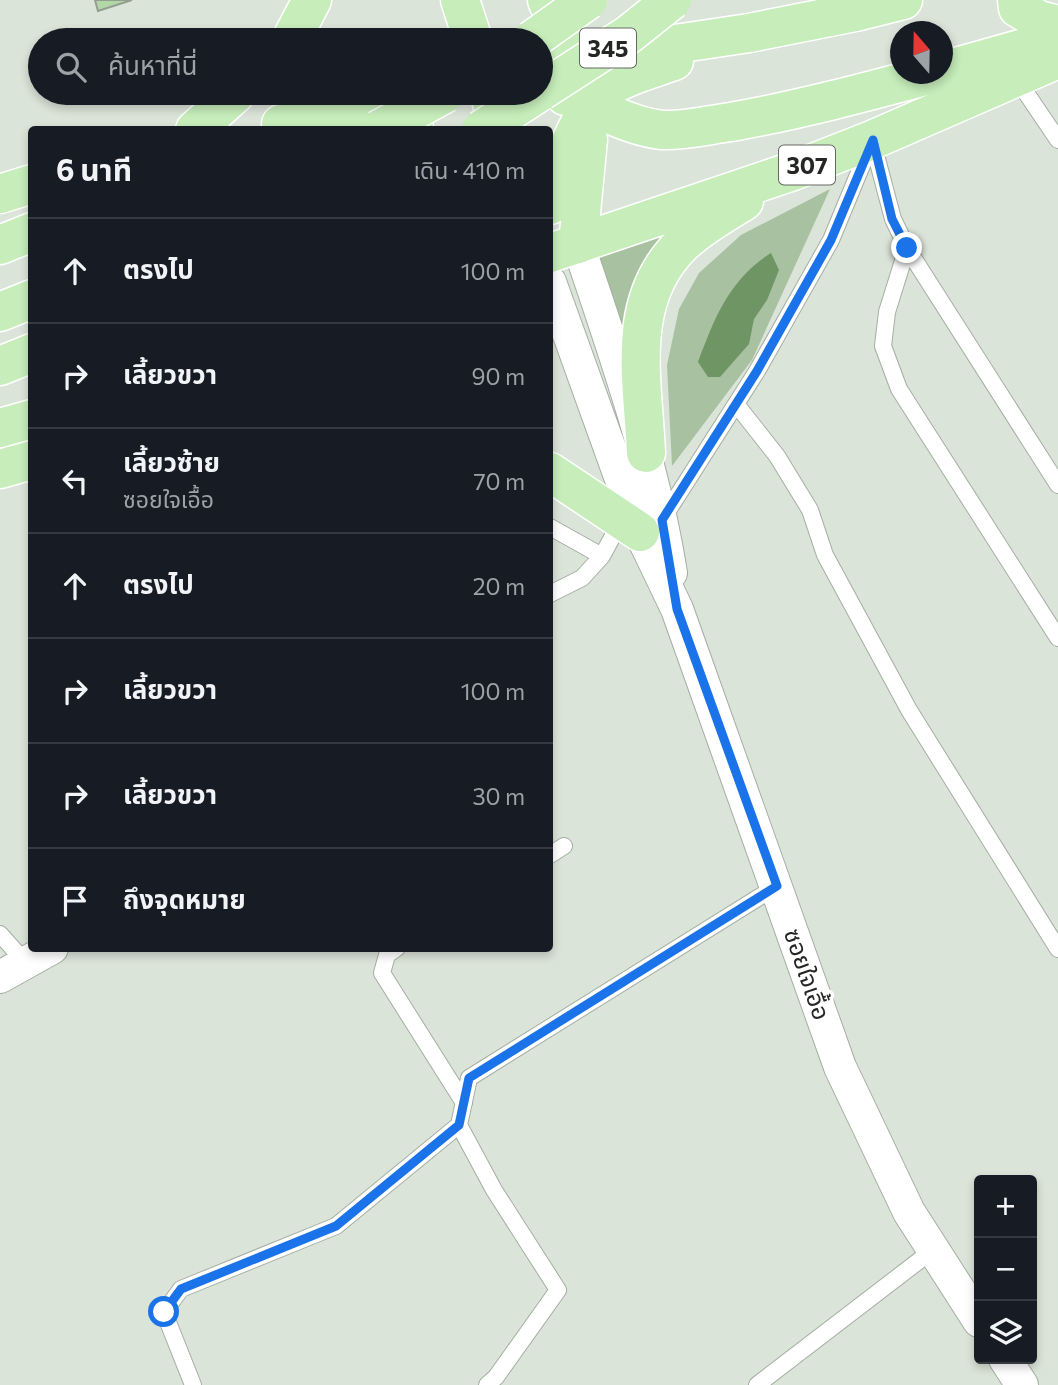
<!DOCTYPE html>
<html lang="th">
<meta charset="utf-8">
<style>
body{margin:0;font-family:Commissioner,"Noto Sans Thai",sans-serif;background:#20242c;color:#f1f3f6}
.controls{position:absolute;right:21px;bottom:21px;display:grid;overflow:hidden;border-radius:7px;box-shadow:0 4px 10px #0003}
.controls button{width:63px;height:63px;display:grid;place-items:center;padding:0;border:0;border-bottom:2px solid #363941;background:#171b24;color:#f1f3f6;font:35px sans-serif}
.compass{position:absolute;left:890px;top:21px;width:63px;height:63px;border-radius:50%;background:#171b24;box-shadow:0 4px 10px #0003;rotate:340deg}
.stop{position:absolute;width:21px;height:21px;margin:-16px;border:5px solid #1a73e8;border-radius:50%;background:#fff}
.stop.end{background:#1a73e8;border-color:#fff;box-shadow:0 2px 7px #0008}
.list{margin:0;padding:0;list-style:none}
h2{display:flex;justify-content:space-between;align-items:center;height:91px;margin:0;padding:0 28px;font-size:30px}
h2 small{font-size:23px;font-weight:400;color:#9ea1a6}
.list li{display:grid;grid-template-columns:46px 1fr auto;gap:21px;align-items:center;box-sizing:border-box;height:105px;padding:0 28px;border-top:2px solid #363941}
.list b{display:block;font-size:26px;white-space:nowrap}
.list p{margin:0;font-size:23px;white-space:nowrap;color:#9ea1a6}
.list em{font-size:23px;font-style:normal;color:#9ea1a6}
.icon{flex:none;width:38px;height:38px;fill:none;stroke:currentColor;stroke-width:2;stroke-linecap:round;stroke-linejoin:round}
.map{position:relative;flex:none;width:1058px;height:1385px;overflow:hidden}
.search{position:absolute;background:#171b24;box-shadow:0 4px 10px #0003;left:28px;top:28px;width:525px;height:77px;display:flex;align-items:center;gap:18px;box-sizing:border-box;padding:0 24px;border-radius:38px;color:#9ea1a6;font-size:26px}
.panel{position:absolute;background:#171b24;box-shadow:0 4px 10px #0003;left:28px;top:126px;width:525px;height:826px;border-radius:7px}
.map>svg:first-child{display:block}
.green{fill:#a8c1a1}
.water{fill:#6f9564}
.building{fill:#b0d8a4;stroke:#959d93;stroke-width:2}
.lines{fill:none;stroke-linecap:round;stroke-linejoin:round}
.service-casing{stroke:#a5aea3;stroke-width:18}
.minor-casing{stroke:#a5aea3;stroke-width:34}
.primary-casing{stroke:#fff;stroke-width:41}
.service{stroke:#fff;stroke-width:16}
.minor{stroke:#fff;stroke-width:32}
.primary{stroke:#c6edba;stroke-width:38}
.primary-bridge-casing{stroke:#fff;stroke-width:41;stroke-linecap:butt}
.primary-bridge{stroke:#c6edba;stroke-width:38}
.route{stroke:#1a73e8;stroke-width:9}
.labels{text-anchor:middle;dominant-baseline:central;stroke-width:7;stroke-linejoin:round;paint-order:stroke}
.shield{fill:#fff;stroke:#666865;stroke-width:2}
.shield-label{font-size:23px;font-weight:bold;fill:#242723}
.street-label{font-size:24px;fill:#242723;stroke:#fff}
</style>
<div class="map">
<svg width="1058" height="1385" viewBox="0 0 1058 1385">
<rect width="100%" height="100%" fill="#dbe4d9"/>
<path class="green" d="M 830,189 L 752,360 L 672,466 L 667,365 L 679,309 L 699,273 L 741,235 Z
M 747,198 L 668,258 L 624,381 L 587,248 Z"/>
<path class="water" d="M 771,253 L 779,270 L 767,300 L 754,319 L 749,344 L 720,377 L 708,377 L 698,362 C 715,317 729,280 771,253 Z"/>
<path class="building" d="M 95,0 L 132,0 L 98,11 Z"/>
<g class="lines">
<defs>
<path id="service" d="M 1016,78 L 1058,140
M 872,140 L 893,219 L 907,248 L 1058,485
M 907,248 L 887,312 L 883,346 L 899,389 L 1058,638
M 736,404 L 777,456 L 810,510 L 825,555 L 909,710 L 1058,949
M 662,520 L 757,371 L 831,240 L 870,146
M 550,527 L 602,556 L 621,521
M 550,594 L 582,578 L 602,556
M 550,855 L 564,846
M 0,934 L 25,962
M 397,948 L 387,955 L 382,973 L 464,1103
M 459,1125 L 494,1190 L 558,1290 L 496,1377 L 487,1385
M 193,1385 L 164,1312 L 181,1289 L 336,1226 L 459,1125 L 469,1078 L 777,886
M 757,1385 L 933,1250"/>
<path id="minor" d="M 578,244 C 614,352 653,460 671,573
M 550,282 L 640,532 L 677,609 L 840,1067 L 909,1212 L 979,1321
M 0,977 L 52,948
M 1005,1359 L 1022,1385"/>
<path id="primary" d="M 460,0 L 473,40
M 547,0 C 559,31 574,62 565,96
M 1017,0 L 1018,8 L 1039,20 L 1058,25
M 291,40 L 312,0
M 588,57 L 749,33 L 855,12 L 903,0
M 942,71 L 1056,39
M 541,75 C 573,96 622,126 662,130 C 685,131 708,125 731,122 C 799,110 866,92 933,74
M 489,93 L 500,130
M 281,124 C 325,120 371,112 414,128
M 195,130 L 236,93
M 0,194 L 32,184
M 550,205 C 555,175 582,105 607,88 C 627,75 652,69 674,61
M 578,244 L 588,139
M 0,245 L 32,232
M 550,253 L 793,171 L 872,140 L 1058,59
M 0,312 L 32,299
M 0,366 L 32,353
M 0,428 L 32,419
M 646,453 C 643,380 624,301 682,244 C 700,227 723,214 744,201
M 0,469 L 32,460
M 550,472 L 640,532"/>
</defs>
<use href="#service" class="service-casing"/>
<use href="#minor" class="minor-casing"/>
<use href="#primary" class="primary-casing"/>
<use href="#service" class="service"/>
<use href="#minor" class="minor"/>
<use href="#primary" class="primary"/>
<defs>
<path id="primary-bridge" d="M 532,40 L 588,0
M 541,91 L 628,35 L 672,0
M 378,130 L 446,93
M 481,130 L 538,93"/>
</defs>
<use href="#primary-bridge" class="primary-bridge-casing"/>
<use href="#primary-bridge" class="primary-bridge"/>
</g>
<g class="lines">
<path class="route" d="M 164,1312 L 181,1289 L 336,1226 L 459,1125 L 469,1078 L 777,886 L 677,609 L 662,520 L 757,371 L 831,240 L 873,140 L 892,219 L 907,248"/>
</g>
<g class="labels">
<g class="shield">
<rect x="580" y="28.5" width="56" height="39" rx="5"/>
<rect x="779" y="145.5" width="56" height="39" rx="5"/>
</g>
<g class="shield-label">
<text x="608" y="48">345</text>
<text x="807" y="165">307</text>
</g>
<g class="street-label">
<text transform="translate(808 974) rotate(71)">ซอยใจเอื้อ</text>
</g>
</g>
</svg>
<div class="controls">
<button>+</button>
<button>−</button>
<button><svg class="icon" aria-label="layers" viewBox="0 0 24 24"><path d="M12 4l9 5-9 5-9-5zM3 14l9 5 9-5"/></svg></button>
</div>
<svg class="compass" viewBox="-18 -18 36 36"><path d="M0-13l5 13h-10z" fill="#e53935"/><path d="M0 13l5-13h-10z" fill="#9ea1a6"/></svg>
<div class="stop" style="left:164px;top:1312px"></div>
<div class="stop end" style="left:907px;top:248px"></div>
<div class="search"><svg class="icon" aria-label="search" viewBox="0 0 24 24"><circle cx="10" cy="10" r="6"/><path d="M15 15l6 6"/></svg>ค้นหาที่นี่</div>
<section class="panel">
<h2>6 นาที<small>เดิน · 410 m</small></h2>
<ul class="list">
<li><svg class="icon" aria-label="ahead" viewBox="0 0 24 24"><path d="M12 20V5M6 11l6-6 6 6"/></svg><div><b>ตรงไป</b></div><em>100 m</em></li>
<li><svg class="icon" aria-label="right" viewBox="0 0 24 24"><path d="M7 20v-9h11M14 6l5 5-5 5"/></svg><div><b>เลี้ยวขวา</b></div><em>90 m</em></li>
<li><svg class="icon" aria-label="left" viewBox="0 0 24 24"><path d="M17 20v-9H6M10 6l-5 5 5 5"/></svg><div><b>เลี้ยวซ้าย</b><p>ซอยใจเอื้อ</p></div><em>70 m</em></li>
<li><svg class="icon" aria-label="ahead" viewBox="0 0 24 24"><path d="M12 20V5M6 11l6-6 6 6"/></svg><div><b>ตรงไป</b></div><em>20 m</em></li>
<li><svg class="icon" aria-label="right" viewBox="0 0 24 24"><path d="M7 20v-9h11M14 6l5 5-5 5"/></svg><div><b>เลี้ยวขวา</b></div><em>100 m</em></li>
<li><svg class="icon" aria-label="right" viewBox="0 0 24 24"><path d="M7 20v-9h11M14 6l5 5-5 5"/></svg><div><b>เลี้ยวขวา</b></div><em>30 m</em></li>
<li><svg class="icon" aria-label="arrive" viewBox="0 0 24 24"><path d="M6 21V4h12l-3 4 3 4H6"/></svg><div><b>ถึงจุดหมาย</b></div></li>
</ul>
</section>
</div>
